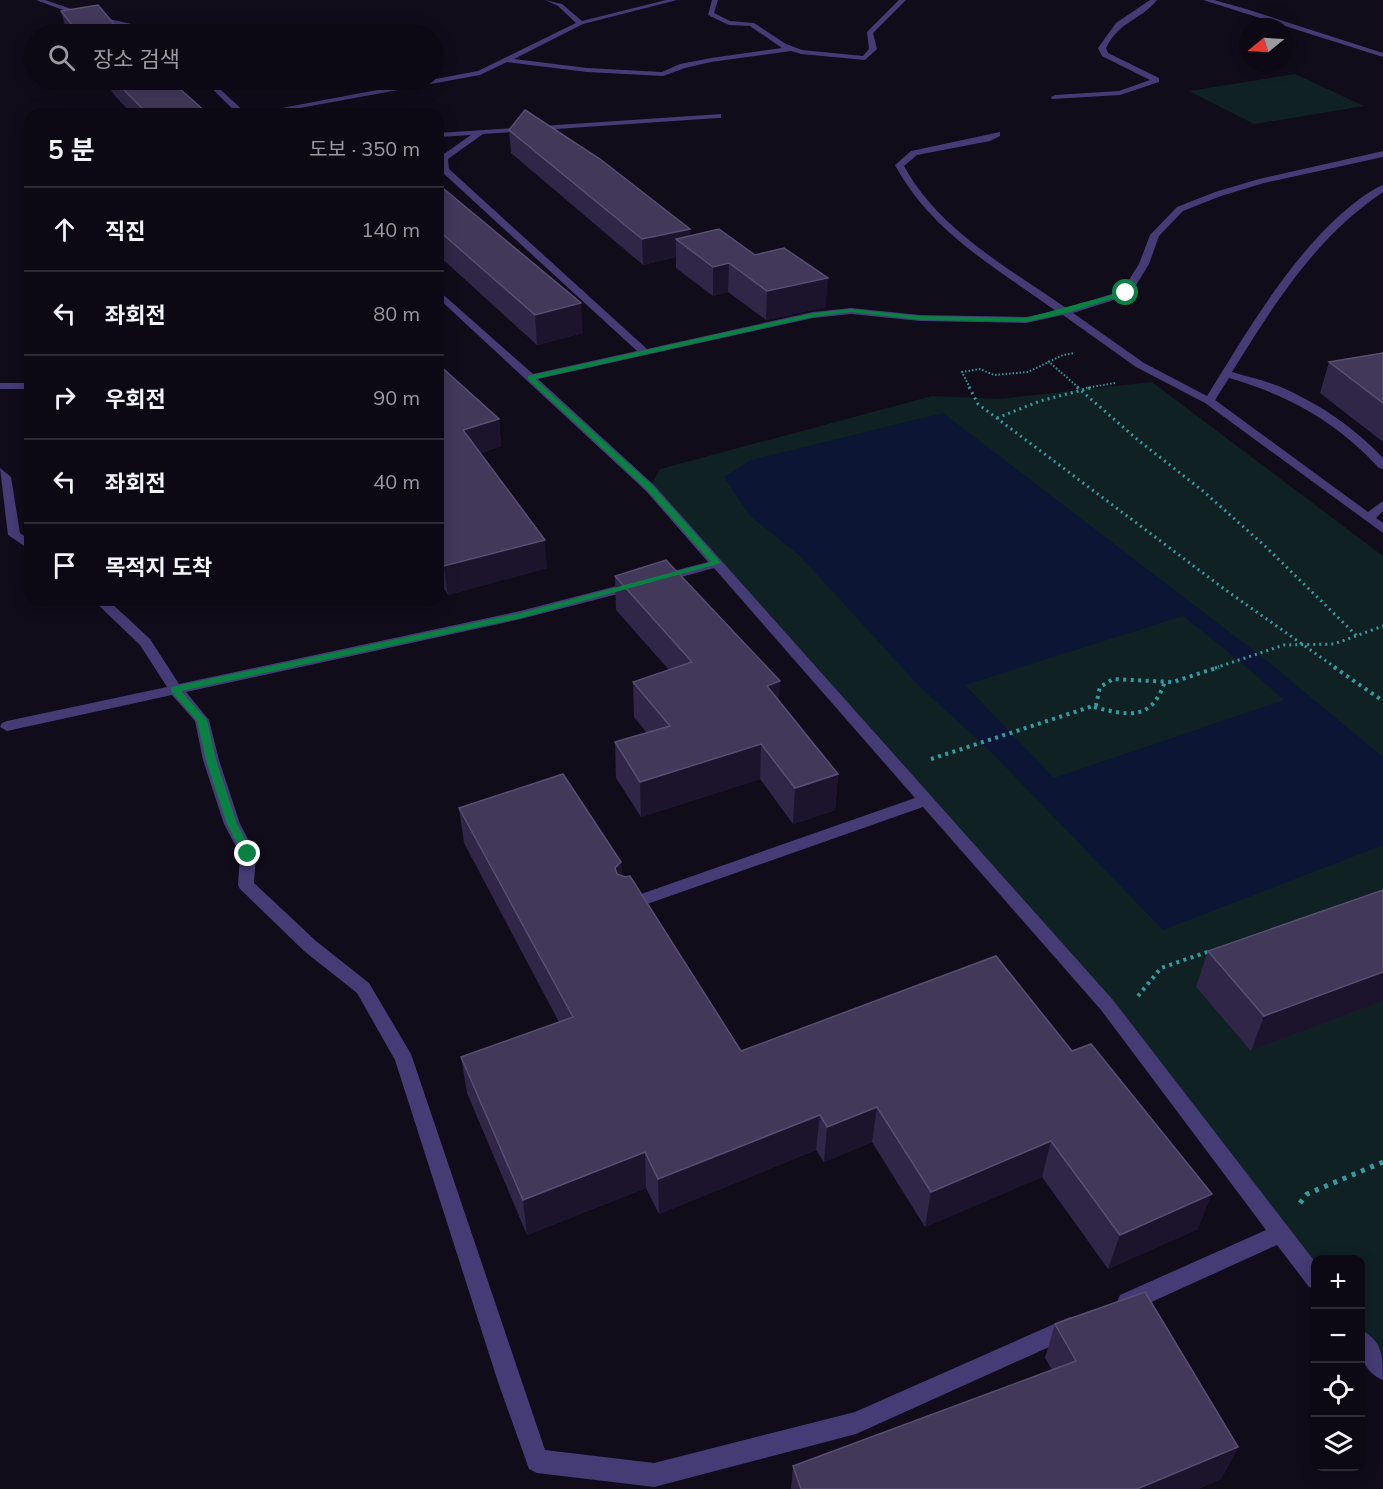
<!DOCTYPE html>
<html lang="ko">
<meta charset="utf-8">
<style>
body{margin:0;font-family:Mulish,"Noto Sans KR",sans-serif;background:#1a1722;color:#f1f3f6}
.controls{position:absolute;right:18px;bottom:18px;display:grid;overflow:hidden;border-radius:12px;box-shadow:0 3px 15px #0003}
.controls button{width:54px;height:54px;display:grid;place-items:center;padding:0;border:0;border-bottom:2px solid #2c2a34;background:#0c0914;color:#f1f3f6;font:30px sans-serif}
.compass{position:absolute;left:1239px;top:18px;width:54px;height:54px;border-radius:50%;background:#0c0914;box-shadow:0 3px 15px #0003;rotate:252deg}
.stop{position:absolute;width:18px;height:18px;margin:-14px;border:4px solid #0b8043;border-radius:50%;background:#fff}
.stop.end{background:#0b8043;border-color:#fff;box-shadow:0 2px 6px #0008}
.list{margin:0;padding:0;list-style:none}
h2{display:flex;justify-content:space-between;align-items:center;height:78px;margin:0;padding:0 24px;font-size:26px}
h2 small{font-size:20px;font-weight:400;color:#9a9aa0}
.list li{display:grid;grid-template-columns:39px 1fr auto;gap:18px;align-items:center;box-sizing:border-box;height:84px;padding:0 24px;border-top:2px solid #2c2a34}
.list b{display:block;font-size:22px;white-space:nowrap}
.list em{font-size:20px;font-style:normal;color:#9a9aa0}
.icon{flex:none;width:33px;height:33px;fill:none;stroke:currentColor;stroke-width:2;stroke-linecap:round;stroke-linejoin:round}
.map{position:relative;flex:none;width:1383px;height:1489px;overflow:hidden}
.search{position:absolute;background:#0c0914;box-shadow:0 3px 15px #0003;left:24px;top:24px;width:420px;height:66px;display:flex;align-items:center;gap:15px;box-sizing:border-box;padding:0 21px;border-radius:33px;color:#9a9aa0;font-size:22px}
.panel{position:absolute;background:#0c0914;box-shadow:0 3px 15px #0003;left:24px;top:108px;width:420px;height:498px;border-radius:18px}
.map>svg:first-child{display:block}
.green{fill:#102123}
.water{fill:#0c1533;fill-rule:evenodd}
.lines{fill:none;stroke-linecap:round;stroke-linejoin:round}
.path-far3{stroke:#369aa2;stroke-width:2;stroke-dasharray:1.5 2;stroke-linecap:butt}
.path-far2{stroke:#369aa2;stroke-width:3;stroke-dasharray:2 4;stroke-linecap:butt}
.path-far1{stroke:#369aa2;stroke-width:4;stroke-dasharray:3 4.5;stroke-linecap:butt}
.path{stroke:#369aa2;stroke-width:5;stroke-dasharray:4 6;stroke-linecap:butt}
.minor{fill:#453b75;fill-rule:evenodd}
.wall{fill:#302647}
.shaded-wall{fill:#1c142d}
.building{fill:#42385a;stroke:#594e73;stroke-width:1.5}
.route{fill:#0b8043}
</style>
<div class="map">
<svg width="1383" height="1489" viewBox="0 0 1383 1489">
<rect width="100%" height="100%" fill="#100c1a"/>
<path class="green" d="M 1295,74 L 1364,106 L 1254,124 L 1189,91 Z
M 1152,382 L 1383,556 L 1383,1369 L 1361,1340 L 1360,1260 L 1316,1260 L 1315,1280 L 1107,1005 L 650,488 L 660,469 L 932,396 L 999,399 Z"/>
<path class="water" d="M 943,413 L 1262,657 L 1383,757 L 1383,845 L 1163,930 L 989,750 L 918,685 L 800,556 L 750,516 L 724,477 L 751,460 ZM 1183,616 L 1243,664 L 1284,700 L 1054,778 L 965,685 Z"/>
<g class="lines">
<path class="path-far3" d="M 1048,361 L 1079,388
M 970,388 L 962,372 L 980,369 L 994,375 L 1028,372 L 1063,355 L 1075,353
M 1086,388 L 1115,383"/>
<path class="path-far2" d="M 969,387 L 978,404 L 1227,591 L 1336,668
M 1077,387 L 1138,440 L 1203,491 L 1265,546 L 1357,636
M 997,418 L 1040,401 L 1094,387
M 1215,668 L 1284,645 L 1334,644 L 1383,626"/>
<path class="path-far1" d="M 1334,667 L 1383,701
M 1094,707 C 1129,716 1152,721 1165,681
M 931,759 L 1096,705 L 1100,687 L 1113,679 L 1173,682 L 1219,667
M 1138,996 L 1161,968 L 1210,951"/>
<path class="path" d="M 1300,1203 L 1307,1194 L 1383,1162"/>
<path class="minor" d="M 36,0 L 45,0 L 86,14 L 154,29 L 161,34 L 153,34 L 150,32 L 82,17 Z
M 545,0 L 562,4 L 582,21 L 666,0 L 677,0 L 583,24 L 514,59 L 587,68 L 662,72 L 680,64 L 711,58 L 782,48 L 750,26 L 729,25 L 708,15 L 712,0 L 718,0 L 714,13 L 730,21 L 754,23 L 786,44 L 802,50 L 863,56 L 869,49 L 867,32 L 899,0 L 906,0 L 873,33 L 877,49 L 865,60 L 801,54 L 791,51 L 711,62 L 685,68 L 663,76 L 587,72 L 507,62 L 480,75 L 267,114 L 250,114 L 478,71 L 576,23 L 558,6 Z
M 1150,0 L 1157,0 C 1140,21 1120,20 1106,48 L 1108,53 L 1159,78 L 1159,82 L 1120,95 L 1052,99 L 1051,97 L 1055,95 L 1119,91 L 1150,80 L 1102,56 L 1098,48 L 1116,23 Z
M 1203,0 L 1214,0 L 1246,9 L 1383,53 L 1383,57 Z
M 203,80 L 210,80 L 247,114 L 238,114 Z
M 721,114 L 721,118 L 718,118 L 483,134 L 448,159 L 449,169 L 647,349 L 813,312 L 851,308 L 920,315 L 1026,317 L 1056,311 C 996,268 931,232 895,165 L 911,151 L 1000,132 L 1000,136 L 990,141 L 917,155 L 904,166 C 939,230 1007,267 1066,308 L 1122,291 L 1139,264 L 1150,235 L 1177,207 L 1215,192 L 1259,179 L 1383,151 L 1383,157 L 1264,183 L 1221,196 L 1183,211 L 1159,236 L 1149,264 L 1130,295 L 1073,313 L 1144,363 L 1207,396 C 1247,332 1285,265 1341,214 C 1353,204 1368,191 1383,185 L 1383,192 C 1314,239 1275,303 1232,372 C 1249,377 1266,381 1281,387 C 1318,403 1355,428 1383,458 L 1383,469 L 1379,468 C 1337,422 1288,395 1229,378 L 1215,400 L 1368,512 L 1383,501 L 1383,511 L 1376,518 L 1383,523 L 1383,533 L 1205,403 L 1136,367 L 1063,315 L 1026,323 L 920,321 L 851,314 L 813,318 L 538,379 L 654,485 L 1113,1000 L 1316,1263 L 1316,1289 L 1309,1287 L 1277,1245 L 1136,1309 L 1128,1312 L 1120,1309 L 1117,1302 L 1120,1295 L 1266,1230 L 1101,1010 L 923,807 L 633,909 L 627,911 L 621,909 L 619,905 L 621,901 L 915,798 L 714,568 L 659,583 L 654,582 L 652,579 L 654,576 L 708,562 L 646,491 L 438,298 L 438,290 L 533,374 L 637,351 L 442,172 L 441,156 L 471,135 L 438,137 L 438,133 Z
M 0,383 L 30,383 L 30,389 L 0,389 Z
M 0,468 L 11,477 L 20,533 L 30,540 L 30,550 L 8,535 Z
M 636,581 L 641,582 L 643,585 L 641,588 L 521,619 L 186,692 L 209,720 L 219,760 L 240,824 L 256,854 L 254,883 L 316,941 L 369,983 L 411,1054 L 545,1450 L 654,1463 L 855,1412 L 1070,1317 L 1078,1320 L 1081,1327 L 1078,1334 L 856,1434 L 654,1487 L 537,1473 L 529,1469 L 498,1382 L 395,1060 L 357,993 L 304,951 L 240,889 L 238,885 L 240,854 L 224,824 L 203,760 L 195,721 L 172,695 L 7,731 L 0,727 L 2,723 L 7,721 L 167,687 L 140,645 L 93,600 L 108,600 L 150,639 L 179,684 L 520,611 Z
M 1360,1330 C 1383,1339 1383,1359 1383,1380 C 1361,1371 1360,1351 1360,1330 Z"/>
</g>
<path class="wall" d="M 61,11 L 119,30 L 129,34 L 69,34 L 66,30 Z
M 103,80 L 170,80 L 208,114 L 132,114 L 116,97 Z
M 509,130 L 690,236 L 826,307 L 766,320 L 728,292 L 713,296 L 676,268 L 676,257 L 643,265 L 511,153 Z
M 438,184 L 583,333 L 537,345 L 438,255 Z
M 1383,353 L 1383,442 L 1320,393 L 1329,362 Z
M 438,364 L 499,419 L 501,446 L 480,453 L 547,568 L 448,595 L 438,579 Z
M 615,576 L 838,774 L 835,810 L 793,824 L 760,779 L 641,817 L 616,778 L 615,742 L 647,733 L 634,717 L 633,682 L 669,670 L 616,610 Z
M 459,808 L 621,862 L 622,876 L 741,1051 L 996,956 L 1198,1229 L 1108,1269 L 1042,1177 L 925,1227 L 872,1142 L 824,1162 L 816,1150 L 659,1214 L 646,1188 L 527,1235 L 467,1093 L 461,1057 L 559,1022 L 464,843 Z
M 1383,890 L 1383,1001 L 1251,1051 L 1196,987 L 1208,951 Z
M 1055,1324 L 1238,1447 L 1221,1479 L 1198,1489 L 791,1489 L 793,1466 L 1052,1370 L 1045,1358 Z"/>
<path class="shaded-wall" d="M 690,229 L 691,250 L 676,239 L 676,257 L 643,265 L 642,239 Z
M 729,263 L 728,292 L 713,296 L 713,267 Z
M 828,278 L 826,307 L 766,320 L 767,291 Z
M 581,303 L 583,333 L 537,345 L 535,315 Z
M 499,419 L 501,446 L 466,457 L 463,430 Z
M 545,540 L 547,568 L 448,595 L 444,566 Z
M 780,681 L 778,716 L 767,686 Z
M 761,744 L 760,779 L 641,817 L 640,782 Z
M 838,774 L 835,810 L 793,824 L 795,788 Z
M 621,862 L 623,898 L 615,868 Z
M 1383,972 L 1383,1001 L 1251,1051 L 1264,1016 Z
M 877,1107 L 872,1142 L 824,1162 L 827,1127 Z
M 820,1115 L 816,1150 L 659,1214 L 658,1179 Z
M 1051,1141 L 1042,1177 L 925,1227 L 931,1192 Z
M 645,1152 L 646,1188 L 527,1235 L 523,1200 Z
M 1212,1194 L 1198,1229 L 1108,1269 L 1120,1235 Z
M 1238,1447 L 1221,1479 L 1198,1489 L 1137,1489 Z"/>
<path class="building" d="M 98,5 L 119,30 L 125,29 L 129,34 L 79,34 L 61,11 Z
M 114,80 L 170,80 L 208,114 L 148,114 Z
M 347,109 L 354,114 L 343,114 Z
M 525,110 L 600,159 L 690,229 L 642,239 L 509,130 Z
M 438,184 L 581,303 L 535,315 L 438,230 Z
M 719,229 L 755,255 L 784,248 L 828,278 L 767,291 L 729,263 L 713,267 L 676,239 Z
M 1383,353 L 1383,403 L 1329,362 Z
M 438,364 L 499,419 L 463,430 L 545,540 L 444,566 L 438,556 Z
M 666,560 L 780,681 L 767,686 L 838,774 L 795,788 L 761,744 L 640,782 L 615,742 L 670,726 L 633,682 L 692,662 L 615,576 Z
M 563,774 L 621,862 L 615,868 L 617,874 L 625,877 L 630,876 L 741,1051 L 996,956 L 1072,1051 L 1091,1044 L 1212,1194 L 1120,1235 L 1051,1141 L 931,1192 L 877,1107 L 827,1127 L 820,1115 L 658,1179 L 645,1152 L 523,1200 L 461,1057 L 573,1017 L 459,808 Z
M 1383,890 L 1383,972 L 1264,1016 L 1208,951 Z
M 1145,1292 L 1238,1447 L 1137,1489 L 801,1489 L 793,1466 L 1076,1361 L 1055,1324 Z"/>
<path class="route" d="M 1126,291 L 1128,294 L 1067,313 L 1026,322 L 920,320 L 851,312 L 813,317 L 535,379 L 653,486 L 721,563 L 521,618 L 181,691 L 207,720 L 216,760 L 237,824 L 253,854 L 252,857 L 244,857 L 227,824 L 206,760 L 197,721 L 171,691 L 171,687 L 520,613 L 711,562 L 647,490 L 528,379 L 528,376 L 813,313 L 851,309 L 920,316 L 1026,318 Z"/>
</svg>
<div class="controls">
<button>+</button>
<button>−</button>
<button><svg class="icon" aria-label="locate" viewBox="0 0 24 24"><circle cx="12" cy="12" r="6"/><path d="M12 2v4M12 18v4M2 12h4M18 12h4"/></svg></button>
<button><svg class="icon" aria-label="layers" viewBox="0 0 24 24"><path d="M12 4l9 5-9 5-9-5zM3 14l9 5 9-5"/></svg></button>
</div>
<svg class="compass" viewBox="-18 -18 36 36"><path d="M0-13l5 13h-10z" fill="#e53935"/><path d="M0 13l5-13h-10z" fill="#9a9aa0"/></svg>
<div class="stop" style="left:1126px;top:293px"></div>
<div class="stop end" style="left:248px;top:854px"></div>
<div class="search"><svg class="icon" aria-label="search" viewBox="0 0 24 24"><circle cx="10" cy="10" r="6"/><path d="M15 15l6 6"/></svg>장소 검색</div>
<section class="panel">
<h2>5 분<small>도보 · 350 m</small></h2>
<ul class="list">
<li><svg class="icon" aria-label="ahead" viewBox="0 0 24 24"><path d="M12 20V5M6 11l6-6 6 6"/></svg><div><b>직진</b></div><em>140 m</em></li>
<li><svg class="icon" aria-label="left" viewBox="0 0 24 24"><path d="M17 20v-9H6M10 6l-5 5 5 5"/></svg><div><b>좌회전</b></div><em>80 m</em></li>
<li><svg class="icon" aria-label="right" viewBox="0 0 24 24"><path d="M7 20v-9h11M14 6l5 5-5 5"/></svg><div><b>우회전</b></div><em>90 m</em></li>
<li><svg class="icon" aria-label="left" viewBox="0 0 24 24"><path d="M17 20v-9H6M10 6l-5 5 5 5"/></svg><div><b>좌회전</b></div><em>40 m</em></li>
<li><svg class="icon" aria-label="arrive" viewBox="0 0 24 24"><path d="M6 21V4h12l-3 4 3 4H6"/></svg><div><b>목적지 도착</b></div></li>
</ul>
</section>
</div>
